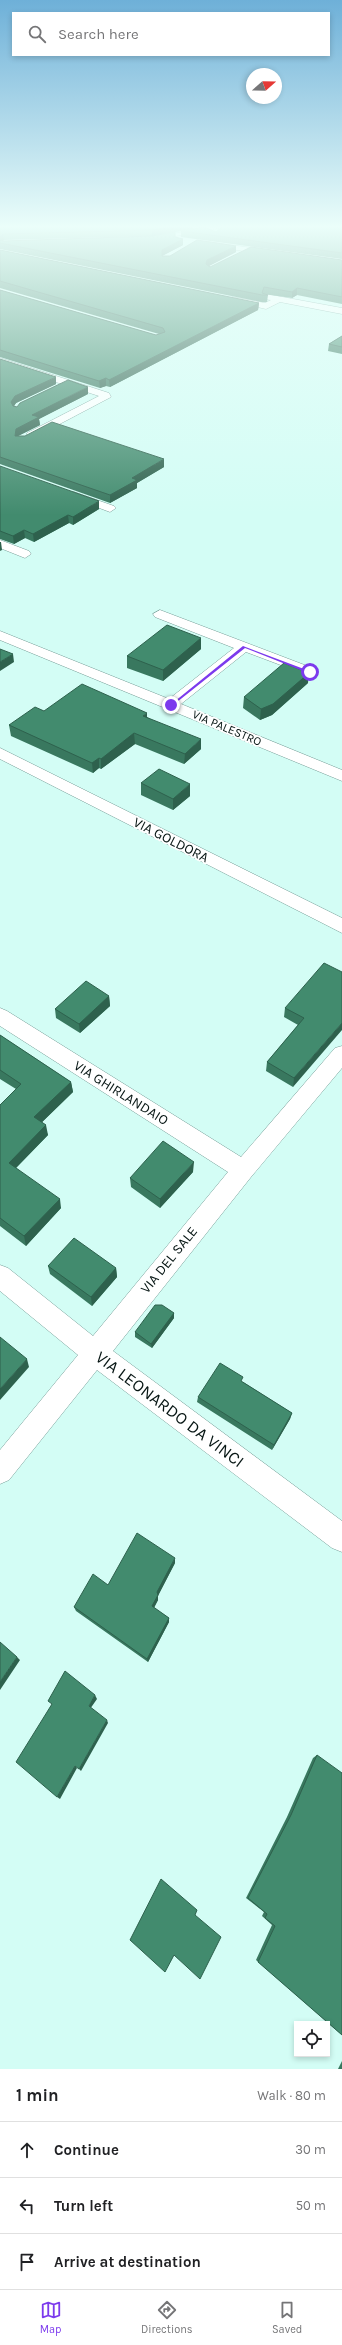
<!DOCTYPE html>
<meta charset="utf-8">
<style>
body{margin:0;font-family:Karla,sans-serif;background:#f2f2f2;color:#202124}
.controls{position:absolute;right:12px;bottom:12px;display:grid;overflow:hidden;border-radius:0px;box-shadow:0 2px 6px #0003}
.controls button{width:36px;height:36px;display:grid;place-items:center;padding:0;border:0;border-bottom:1px solid #e0e0e0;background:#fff;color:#202124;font:20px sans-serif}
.compass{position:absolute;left:246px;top:68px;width:36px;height:36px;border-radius:50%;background:#fff;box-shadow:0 2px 6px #0003;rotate:70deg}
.stop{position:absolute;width:12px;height:12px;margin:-9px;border:3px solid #7c3aed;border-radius:50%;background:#fff}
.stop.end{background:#7c3aed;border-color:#fff;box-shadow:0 1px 4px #0008}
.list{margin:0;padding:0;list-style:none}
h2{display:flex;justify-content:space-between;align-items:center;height:52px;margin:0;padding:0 16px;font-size:17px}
h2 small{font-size:13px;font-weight:400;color:#757577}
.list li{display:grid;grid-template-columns:26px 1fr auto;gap:12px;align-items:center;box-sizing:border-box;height:56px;padding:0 16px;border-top:1px solid #e0e0e0}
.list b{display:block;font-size:15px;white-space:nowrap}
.list em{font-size:13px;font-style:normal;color:#757577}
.icon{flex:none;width:22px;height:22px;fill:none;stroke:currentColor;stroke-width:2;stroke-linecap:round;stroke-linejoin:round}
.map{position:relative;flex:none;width:342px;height:2069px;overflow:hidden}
.search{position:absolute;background:#fff;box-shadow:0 2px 6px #0003;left:12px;right:12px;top:12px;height:44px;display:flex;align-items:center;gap:10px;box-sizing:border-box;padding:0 14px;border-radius:0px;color:#757577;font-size:15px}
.sheet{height:220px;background:#fff}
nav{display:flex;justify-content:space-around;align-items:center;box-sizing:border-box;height:56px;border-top:1px solid #e0e0e0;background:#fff;font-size:11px;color:#757577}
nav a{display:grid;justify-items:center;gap:2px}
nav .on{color:#7c3aed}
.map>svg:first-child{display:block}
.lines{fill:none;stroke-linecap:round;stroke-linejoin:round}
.minor-casing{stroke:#769d97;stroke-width:1}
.minor{fill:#fff;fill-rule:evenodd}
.wall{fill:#39785f}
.shaded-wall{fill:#2e614d}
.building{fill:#428b6e;stroke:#2e614d}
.route{fill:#7c3aed}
.labels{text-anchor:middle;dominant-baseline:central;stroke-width:3.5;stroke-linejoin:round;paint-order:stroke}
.far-street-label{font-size:12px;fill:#071614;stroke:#fff}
.street-label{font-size:14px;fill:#071614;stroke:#fff}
.near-street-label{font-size:17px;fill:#071614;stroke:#fff}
</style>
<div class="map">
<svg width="342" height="2069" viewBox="0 0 342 2069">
<rect width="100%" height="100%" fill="#d3fdf5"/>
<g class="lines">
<defs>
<path id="minor" d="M 217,226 L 232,226 L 148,241 L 144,239 Z
M 209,242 L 274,251 L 278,253 L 274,255 L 206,246 L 205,244 Z
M 266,294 L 342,308 L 342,314 L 280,302 L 266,309 L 228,300 L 232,297 L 265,303 L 271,300 L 263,299 L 263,295 Z
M 0,358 L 109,393 L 111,397 L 35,437 L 27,437 L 27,433 L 99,396 L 0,364 Z
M 74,492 L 114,506 L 116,508 L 110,512 L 70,497 L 68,495 Z
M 0,540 L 29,551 L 31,554 L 25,558 L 0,548 Z
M 160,610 L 315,669 L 317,672 L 315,675 L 310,676 L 246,652 L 181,704 L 342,770 L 342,781 L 0,640 L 0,631 L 169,699 L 234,648 L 155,617 L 153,614 Z
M 0,748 L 342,918 L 342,933 L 0,759 Z
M 0,1008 L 7,1011 L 241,1157 L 335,1048 L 342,1046 L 342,1068 L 251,1177 L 113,1351 L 342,1521 L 342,1552 L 332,1548 L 97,1370 L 9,1480 L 0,1484 L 0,1450 L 78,1355 L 0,1291 L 0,1265 L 8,1268 L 93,1336 L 228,1172 L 0,1026 Z"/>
</defs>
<use href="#minor" class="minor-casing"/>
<use href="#minor" class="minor"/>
</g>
<path class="wall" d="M 0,226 L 193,226 L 152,236 L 4,240 L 3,241 L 175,237 L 183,239 L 183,245 L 162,256 L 170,256 L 236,252 L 209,266 L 210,267 L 342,260 L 342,304 L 297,295 L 292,298 L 263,294 L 268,295 L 267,302 L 261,302 L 0,249 Z
M 342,226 L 342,259 L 181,237 L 181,231 L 216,232 Z
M 0,250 L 259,303 L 258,310 L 110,387 L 106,386 L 100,388 L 0,357 L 0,290 L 156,335 L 159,334 L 0,288 Z
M 342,336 L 342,354 L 328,351 L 329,344 Z
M 0,359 L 56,384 L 16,403 L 14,406 L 17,407 L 88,394 L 39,419 L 40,425 L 18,436 L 164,467 L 137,483 L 137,488 L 110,503 L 0,464 Z
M 0,466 L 99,509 L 73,525 L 69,523 L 34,542 L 25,538 L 14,544 L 0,539 Z
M 201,638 L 201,649 L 163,681 L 127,668 L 127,656 Z
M 308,683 L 272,715 L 260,720 L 243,708 L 244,697 Z
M 44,711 L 147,717 L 201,749 L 184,764 L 135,744 L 101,769 L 99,768 L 93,773 L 11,736 L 9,725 Z
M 141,783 L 190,796 L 173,810 L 141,795 Z
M 342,972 L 293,1087 L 266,1071 L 267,1062 L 298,1025 L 284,1017 L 285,1008 Z
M 109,996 L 110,1006 L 80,1033 L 56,1018 L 55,1009 Z
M 0,1035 L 71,1082 L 73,1092 L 42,1122 L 48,1135 L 16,1168 L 61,1208 L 26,1246 L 0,1226 L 0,1105 L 16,1089 L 0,1079 Z
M 193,1172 L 160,1208 L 131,1187 L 130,1178 Z
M 48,1266 L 116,1268 L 117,1277 L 92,1306 L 50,1274 Z
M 174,1313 L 174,1318 L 152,1348 L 135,1337 L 135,1332 Z
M 243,1382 L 292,1413 L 290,1419 L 272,1450 L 197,1402 L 198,1397 Z
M 175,1563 L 158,1595 L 158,1600 L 154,1608 L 169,1618 L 169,1622 L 148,1662 L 76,1611 L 74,1607 L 108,1585 Z
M 317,1755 L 342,2035 L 256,1960 L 272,1925 L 262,1916 L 264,1912 L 246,1898 L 287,1817 L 313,1758 Z
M 342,2061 L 342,2069 L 338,2069 Z"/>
<path class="shaded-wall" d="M 176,226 L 193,226 L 193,229 L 152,236 L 152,230 Z
M 3,234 L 4,240 L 0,243 L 0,237 Z
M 183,239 L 183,245 L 162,256 L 162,262 L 162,250 Z
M 236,246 L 236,252 L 207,267 L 206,264 L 207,260 Z
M 297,288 L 297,295 L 292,298 L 292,292 Z
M 259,303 L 258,310 L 110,387 L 109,380 Z
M 56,377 L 56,384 L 16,403 L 12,409 L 11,402 L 15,396 Z
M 106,378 L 106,386 L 100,388 L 99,381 Z
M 88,387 L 88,394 L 39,419 L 40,425 L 16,437 L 15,436 L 16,429 L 32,415 Z
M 164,459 L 164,467 L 137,483 L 137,488 L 110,503 L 110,495 L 132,478 Z
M 99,501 L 99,509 L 73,525 L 73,517 Z
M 68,515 L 69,523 L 34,542 L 33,534 Z
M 24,530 L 25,538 L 14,544 L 13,536 Z
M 0,542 L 1,542 L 2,550 L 0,551 Z
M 201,638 L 201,649 L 163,681 L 163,670 Z
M 13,654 L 14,662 L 0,671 L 0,662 Z
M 309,673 L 308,683 L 272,715 L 260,720 L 261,709 Z
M 147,713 L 147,723 L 143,716 Z
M 134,733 L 135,744 L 101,769 L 101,759 Z
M 201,739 L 201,749 L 184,764 L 185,754 Z
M 99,758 L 99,768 L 93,773 L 92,763 Z
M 190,784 L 190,796 L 173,810 L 173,799 Z
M 109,996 L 110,1006 L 80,1033 L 79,1024 Z
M 342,1023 L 342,1030 L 293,1087 L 294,1078 Z
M 71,1082 L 73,1092 L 36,1128 L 34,1117 Z
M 46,1125 L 48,1135 L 11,1173 L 9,1163 Z
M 194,1162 L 193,1172 L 160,1208 L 160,1199 Z
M 60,1199 L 61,1208 L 26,1246 L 24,1236 Z
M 116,1268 L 117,1277 L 92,1306 L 91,1297 Z
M 174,1313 L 174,1318 L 152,1348 L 151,1344 Z
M 27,1359 L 29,1367 L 0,1400 L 0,1389 Z
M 292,1413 L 290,1419 L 272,1450 L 274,1445 Z
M 175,1558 L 175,1563 L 158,1596 L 158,1595 L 158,1600 L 152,1611 L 152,1606 L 157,1592 Z
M 169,1618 L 169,1622 L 148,1662 L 147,1659 Z
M 17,1657 L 20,1660 L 0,1690 L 0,1682 Z
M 95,1695 L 97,1699 L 90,1709 L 89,1706 Z
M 107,1720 L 108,1723 L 81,1771 L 79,1769 Z
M 75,1766 L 77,1768 L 60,1799 L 57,1797 Z"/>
<path class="building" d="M 0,226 L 176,226 L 152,230 L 3,234 L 0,237 Z
M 223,226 L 342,226 L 342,253 L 181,231 L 204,227 L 216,232 Z
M 175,232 L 175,237 L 183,239 L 162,250 L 162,256 L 170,256 L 197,240 L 236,246 L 207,260 L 206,264 L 210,267 L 251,247 L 342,260 L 342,297 L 297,288 L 292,292 L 264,287 L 262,293 L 268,295 L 262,295 L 0,243 L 0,240 L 3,241 L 152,236 Z
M 0,250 L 259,303 L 109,380 L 106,378 L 99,381 L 0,350 L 0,290 L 156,335 L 165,332 L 163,328 L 0,281 Z
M 342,336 L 342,347 L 329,344 Z
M 0,359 L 56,377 L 15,396 L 11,402 L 13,406 L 17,407 L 20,403 L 68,380 L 88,387 L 32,415 L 39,417 L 16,429 L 15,436 L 25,436 L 52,422 L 164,459 L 132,478 L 137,480 L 110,495 L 0,457 Z
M 0,466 L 99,501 L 73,517 L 68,515 L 33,534 L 24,530 L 13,536 L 0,531 Z
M 167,625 L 201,638 L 163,670 L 127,656 Z
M 0,649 L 13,654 L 0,662 Z
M 284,663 L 309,673 L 273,704 L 261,709 L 244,697 Z
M 82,684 L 147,713 L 143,716 L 201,739 L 185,754 L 134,733 L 101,759 L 99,758 L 92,763 L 9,725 L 35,707 L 44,711 Z
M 159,769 L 190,784 L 173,799 L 141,783 Z
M 324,963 L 342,972 L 342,1023 L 294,1078 L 267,1062 L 304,1018 L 285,1008 Z
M 86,981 L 109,996 L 79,1024 L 55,1009 Z
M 0,1035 L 71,1082 L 34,1117 L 46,1125 L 9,1163 L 60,1199 L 24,1236 L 0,1218 L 0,1105 L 21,1084 L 0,1070 Z
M 163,1141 L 194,1162 L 160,1199 L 130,1178 Z
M 74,1238 L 116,1268 L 91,1297 L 48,1266 Z
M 155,1305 L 162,1305 L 174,1313 L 151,1344 L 135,1332 Z
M 0,1337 L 27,1359 L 0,1389 Z
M 220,1363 L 243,1377 L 241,1381 L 292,1413 L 274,1445 L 198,1397 Z
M 137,1533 L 175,1558 L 157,1592 L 158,1595 L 152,1606 L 169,1618 L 147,1659 L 74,1607 L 93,1574 L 108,1585 Z
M 0,1642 L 17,1657 L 0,1682 Z
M 65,1671 L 95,1695 L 89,1706 L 107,1720 L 79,1769 L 75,1766 L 57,1797 L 16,1762 L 52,1704 L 48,1701 Z
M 317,1755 L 342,1773 L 342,2035 L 258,1962 L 275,1926 L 265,1918 L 267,1914 L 248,1898 L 291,1815 Z
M 161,1879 L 197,1910 L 195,1915 L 221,1937 L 200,1979 L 174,1955 L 165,1972 L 130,1940 Z"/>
<linearGradient id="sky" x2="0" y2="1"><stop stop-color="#6eb0d8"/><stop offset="0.44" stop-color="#ebfefa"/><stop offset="1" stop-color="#ebfefa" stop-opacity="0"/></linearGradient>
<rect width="342" height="515" fill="url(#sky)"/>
<path class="route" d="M 243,646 L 312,672 L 308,673 L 245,648 L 172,706 L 169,706 Z"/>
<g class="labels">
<g class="far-street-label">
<text transform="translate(227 728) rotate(23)">VIA PALESTRO</text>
</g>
<g class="street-label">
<text transform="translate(171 840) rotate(27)">VIA GOLDORA</text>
<text transform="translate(121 1093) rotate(32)">VIA GHIRLANDAIO</text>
<text transform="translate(169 1260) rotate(-51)">VIA DEL SALE</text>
</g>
<g class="near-street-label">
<text transform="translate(170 1409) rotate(37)">VIA LEONARDO DA VINCI</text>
</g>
</g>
</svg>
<div class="controls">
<button><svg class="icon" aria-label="locate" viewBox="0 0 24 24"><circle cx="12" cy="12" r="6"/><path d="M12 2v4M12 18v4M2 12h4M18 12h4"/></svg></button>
</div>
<svg class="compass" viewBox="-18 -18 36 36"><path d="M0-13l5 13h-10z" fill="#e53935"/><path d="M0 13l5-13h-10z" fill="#757577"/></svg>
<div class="stop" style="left:310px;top:672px"></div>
<div class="stop end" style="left:171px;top:705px"></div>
<div class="search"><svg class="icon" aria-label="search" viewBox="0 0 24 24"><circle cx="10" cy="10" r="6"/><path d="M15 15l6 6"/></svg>Search here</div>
</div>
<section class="sheet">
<h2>1 min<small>Walk · 80 m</small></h2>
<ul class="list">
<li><svg class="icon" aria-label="ahead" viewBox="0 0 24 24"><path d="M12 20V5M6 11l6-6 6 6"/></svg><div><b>Continue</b></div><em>30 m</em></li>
<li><svg class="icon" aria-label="left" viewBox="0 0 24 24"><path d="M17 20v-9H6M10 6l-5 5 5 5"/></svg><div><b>Turn left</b></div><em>50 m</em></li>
<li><svg class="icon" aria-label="arrive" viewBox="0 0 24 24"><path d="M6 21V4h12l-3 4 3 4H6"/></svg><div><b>Arrive at destination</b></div></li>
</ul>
</section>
<nav>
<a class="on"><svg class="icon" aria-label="map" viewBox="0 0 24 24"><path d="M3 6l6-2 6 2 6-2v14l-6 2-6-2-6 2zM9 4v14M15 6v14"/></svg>Map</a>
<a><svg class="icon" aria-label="directions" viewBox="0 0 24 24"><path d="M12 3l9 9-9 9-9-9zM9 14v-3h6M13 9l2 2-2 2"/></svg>Directions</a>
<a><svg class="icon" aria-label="saved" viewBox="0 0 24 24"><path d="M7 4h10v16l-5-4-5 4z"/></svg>Saved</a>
</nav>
